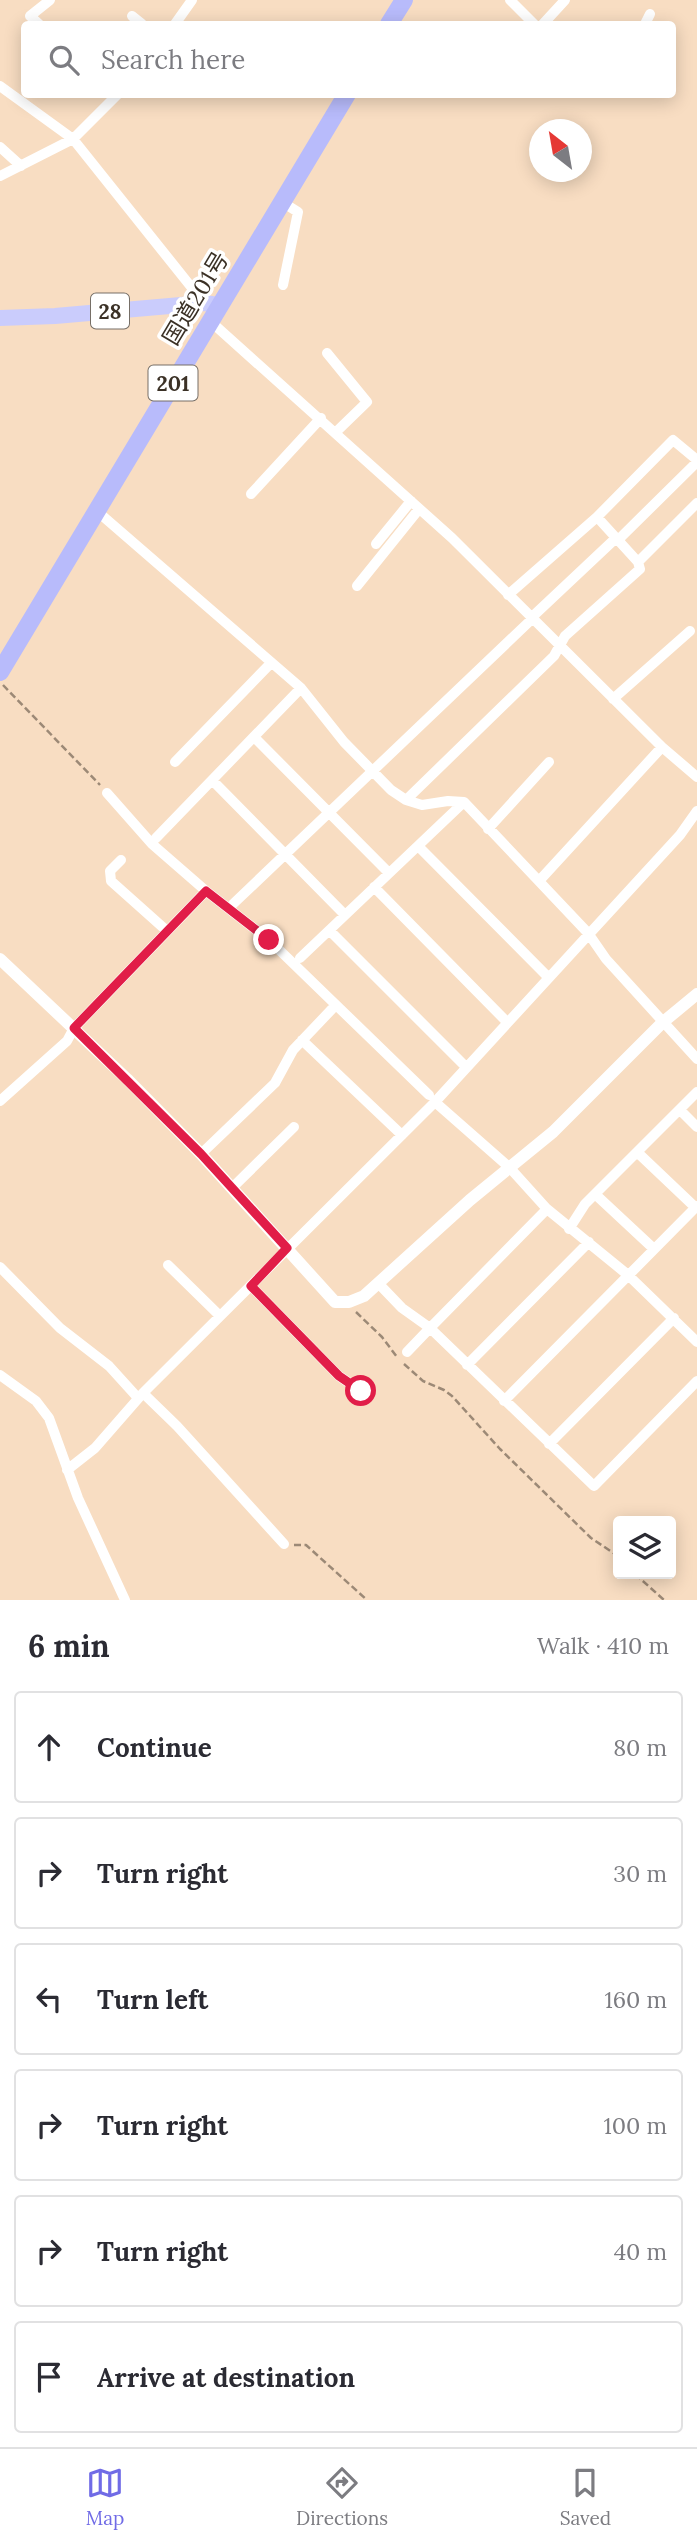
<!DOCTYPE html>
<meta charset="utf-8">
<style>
body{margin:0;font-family:Lora,"Noto Sans JP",serif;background:#f7f7f7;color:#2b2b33}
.controls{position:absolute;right:21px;bottom:21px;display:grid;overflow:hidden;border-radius:7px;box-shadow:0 4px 18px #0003}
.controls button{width:63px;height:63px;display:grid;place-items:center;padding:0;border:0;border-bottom:2px solid #e1e1e2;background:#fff;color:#2b2b33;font:35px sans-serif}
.compass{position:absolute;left:529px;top:119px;width:63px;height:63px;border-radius:50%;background:#fff;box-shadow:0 4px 18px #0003;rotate:329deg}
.stop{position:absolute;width:21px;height:21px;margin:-16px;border:5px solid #e11d48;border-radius:50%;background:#fff}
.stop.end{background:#e11d48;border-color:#fff;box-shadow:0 2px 7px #0008}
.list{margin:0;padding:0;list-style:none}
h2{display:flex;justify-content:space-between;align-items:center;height:91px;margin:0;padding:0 28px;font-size:30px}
h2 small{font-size:23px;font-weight:400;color:#7c7c81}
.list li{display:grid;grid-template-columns:46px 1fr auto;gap:21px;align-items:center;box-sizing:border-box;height:112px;margin:0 14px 14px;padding:0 14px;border:2px solid #e1e1e2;border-radius:7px}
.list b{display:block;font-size:26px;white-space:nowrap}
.list em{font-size:23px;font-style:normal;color:#7c7c81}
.icon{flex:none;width:38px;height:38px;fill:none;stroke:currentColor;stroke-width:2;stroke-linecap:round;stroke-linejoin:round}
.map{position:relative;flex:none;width:697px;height:1600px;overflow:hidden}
.search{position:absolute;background:#fff;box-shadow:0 4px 18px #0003;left:21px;right:21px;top:21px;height:77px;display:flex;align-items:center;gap:18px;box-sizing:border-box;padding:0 24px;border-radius:7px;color:#7c7c81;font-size:26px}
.sheet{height:847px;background:#fff}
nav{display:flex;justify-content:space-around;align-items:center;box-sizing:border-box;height:98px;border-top:2px solid #e1e1e2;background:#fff;font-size:19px;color:#7c7c81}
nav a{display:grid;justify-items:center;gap:4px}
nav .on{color:#706be6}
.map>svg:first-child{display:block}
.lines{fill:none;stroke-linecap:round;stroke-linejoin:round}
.path{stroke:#9c8976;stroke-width:2.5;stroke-dasharray:7 3.5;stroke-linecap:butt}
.minor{stroke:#fff;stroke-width:10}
.tertiary{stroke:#fff;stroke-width:12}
.primary{stroke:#caccfc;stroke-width:16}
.trunk{stroke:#b8bbfb;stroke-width:18}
.route{stroke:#e11d48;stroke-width:9}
.labels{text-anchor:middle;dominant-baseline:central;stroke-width:7;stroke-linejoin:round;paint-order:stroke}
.shield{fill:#fff;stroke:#766f67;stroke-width:2}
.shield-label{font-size:21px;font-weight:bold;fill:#3b3126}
.street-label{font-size:23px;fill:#3b3126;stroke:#fff}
</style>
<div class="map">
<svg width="697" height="1600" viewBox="0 0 697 1600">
<rect width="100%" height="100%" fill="#f8ddc2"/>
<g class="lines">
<path class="path" d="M 3,685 L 100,785
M 356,1312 L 382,1337 L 397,1357
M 404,1364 L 423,1381 L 444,1390 L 452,1396 L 500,1449 L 591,1538 L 618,1556
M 294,1545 L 306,1545 L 367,1600
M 635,1574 L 664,1600"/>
<path class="minor" d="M 510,0 L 534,24
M 132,16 L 142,24
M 39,24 L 30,16 L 50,0
M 175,24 L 192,0
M 543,24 L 565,0
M 645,24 L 650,14
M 0,86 L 73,139 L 204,303
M 0,147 L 21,166
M 0,176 L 73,139 L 118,94
M 282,202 L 298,212 L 283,285
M 209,320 L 452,538 L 662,747 L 697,777
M 327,353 L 367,402 L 336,432
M 251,494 L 321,418
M 98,512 L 301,688 L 344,742 L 391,790 L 406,800 L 422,805 L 448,801 L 464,802 L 588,933 L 606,959 L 697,1059
M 597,517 L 638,562
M 618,540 L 697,462
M 376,544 L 411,501
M 357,586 L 419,509
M 508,595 L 597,517 L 673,440 L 697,460
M 531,618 L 616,538
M 613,699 L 690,631
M 254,737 L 389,873
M 175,762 L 271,663
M 212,780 L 345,915
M 107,793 L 152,844 L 206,891 L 269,940 L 429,1095
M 406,800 L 554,656 L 565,636 L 640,569 L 638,562 L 697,503
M 488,829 L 549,762
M 156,838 L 301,688
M 418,846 L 548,977
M 121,860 L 110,871 L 111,881 L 167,931
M 539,881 L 662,747
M 374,887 L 507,1022
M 233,904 L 532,619
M 330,931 L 466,1067
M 300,958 L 464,802
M 302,1040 L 402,1135
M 0,1101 L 67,1041 L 74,1028 L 206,891
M 435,1102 L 510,1168 L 547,1209 L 628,1275 L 697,1342
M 680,1110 L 697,1127
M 637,1152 L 696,1208
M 201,1154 L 275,1083 L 293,1050 L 332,1009
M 232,1188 L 294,1127
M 595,1194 L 654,1249
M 547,1209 L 430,1328 L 594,1486 L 697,1381
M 569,1229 L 585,1204 L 697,1092
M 168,1265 L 220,1316
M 0,1267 L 60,1328 L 109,1366 L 138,1398
M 378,1283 L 402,1308 L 430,1328 L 407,1352
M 251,1286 L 339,1376 L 361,1391
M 467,1365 L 589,1242
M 0,1375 L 36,1401 L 49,1418 L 78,1498 L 125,1600
M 143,1393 L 177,1426 L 284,1544
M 504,1401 L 697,1206
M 549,1444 L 674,1318
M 67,1470 L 95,1448 L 143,1393 L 435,1102 L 680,835 L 697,811"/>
<path class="tertiary" d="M 0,959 L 127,1079 L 201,1154 L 335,1302 L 349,1302 L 364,1296 L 470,1200 L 553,1132 L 662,1023 L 697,994"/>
<path class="primary" d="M 0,318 L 55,316 L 204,303 L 219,305"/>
<path class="trunk" d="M 389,24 L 404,0
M 0,672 L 347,94"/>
</g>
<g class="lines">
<path class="route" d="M 269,940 L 206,891 L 74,1028 L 201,1154 L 287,1248 L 251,1286 L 339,1376 L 361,1391"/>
</g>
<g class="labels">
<g class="shield">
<rect x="91" y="293.5" width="38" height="35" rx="5"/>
<rect x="148.5" y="365.5" width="49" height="35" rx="5"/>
</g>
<g class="shield-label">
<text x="110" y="311">28</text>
<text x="173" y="383">201</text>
</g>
<g class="street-label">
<text transform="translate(195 298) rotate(-59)">国道201号</text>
</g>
</g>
</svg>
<div class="controls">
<button><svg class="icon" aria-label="layers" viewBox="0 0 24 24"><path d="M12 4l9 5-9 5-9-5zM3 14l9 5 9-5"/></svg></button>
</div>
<svg class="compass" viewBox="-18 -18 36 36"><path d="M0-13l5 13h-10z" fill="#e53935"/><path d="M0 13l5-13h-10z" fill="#7c7c81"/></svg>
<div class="stop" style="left:361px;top:1391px"></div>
<div class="stop end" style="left:269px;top:940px"></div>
<div class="search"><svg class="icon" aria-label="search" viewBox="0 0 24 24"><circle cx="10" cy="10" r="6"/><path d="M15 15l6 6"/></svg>Search here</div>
</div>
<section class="sheet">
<h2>6 min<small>Walk · 410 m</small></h2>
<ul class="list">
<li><svg class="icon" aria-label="ahead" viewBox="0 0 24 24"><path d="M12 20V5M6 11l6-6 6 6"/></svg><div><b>Continue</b></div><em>80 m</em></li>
<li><svg class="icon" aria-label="right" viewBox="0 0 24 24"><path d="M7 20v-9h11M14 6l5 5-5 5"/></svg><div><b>Turn right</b></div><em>30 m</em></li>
<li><svg class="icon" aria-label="left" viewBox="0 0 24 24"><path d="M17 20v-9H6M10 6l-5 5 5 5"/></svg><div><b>Turn left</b></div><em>160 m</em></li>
<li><svg class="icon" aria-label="right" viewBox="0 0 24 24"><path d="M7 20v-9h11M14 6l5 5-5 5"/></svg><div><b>Turn right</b></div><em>100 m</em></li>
<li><svg class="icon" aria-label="right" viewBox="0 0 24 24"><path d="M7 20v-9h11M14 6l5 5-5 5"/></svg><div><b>Turn right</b></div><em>40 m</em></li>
<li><svg class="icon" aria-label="arrive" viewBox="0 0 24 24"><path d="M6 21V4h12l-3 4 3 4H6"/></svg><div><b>Arrive at destination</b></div></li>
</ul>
</section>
<nav>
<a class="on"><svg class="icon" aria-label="map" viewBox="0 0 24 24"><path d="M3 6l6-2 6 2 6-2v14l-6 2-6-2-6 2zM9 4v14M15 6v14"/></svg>Map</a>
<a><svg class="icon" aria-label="directions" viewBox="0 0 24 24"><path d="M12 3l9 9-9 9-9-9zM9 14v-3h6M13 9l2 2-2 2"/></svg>Directions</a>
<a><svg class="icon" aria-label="saved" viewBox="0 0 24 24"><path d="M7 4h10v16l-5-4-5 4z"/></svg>Saved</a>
</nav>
